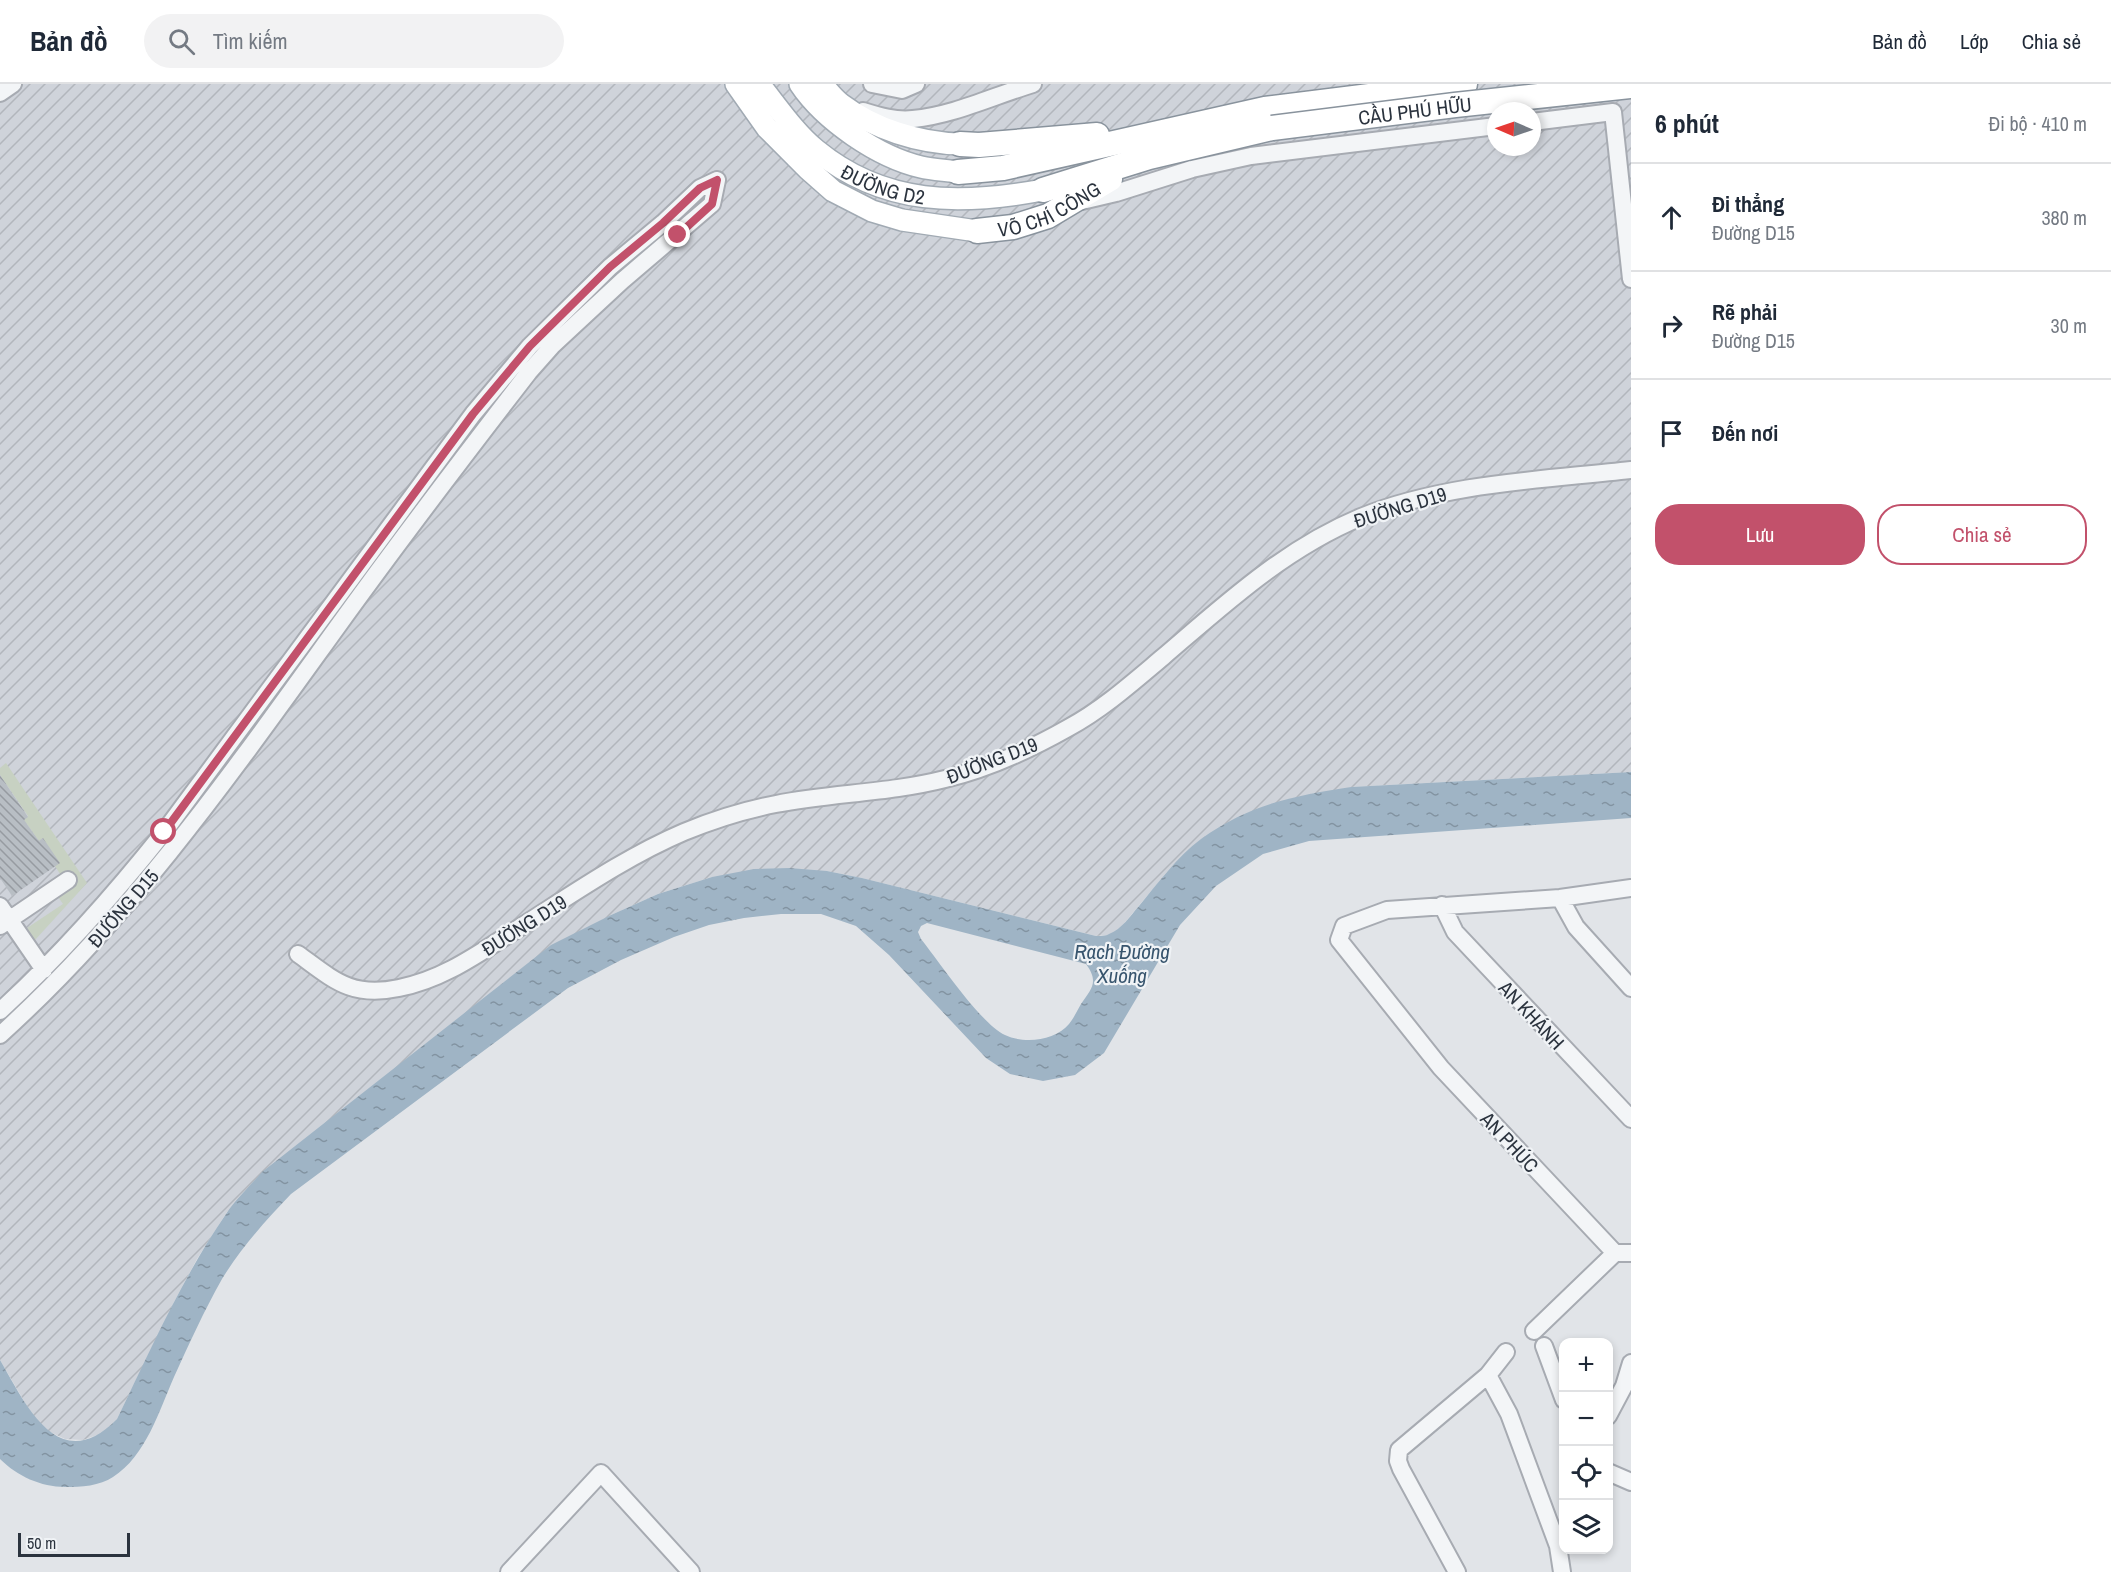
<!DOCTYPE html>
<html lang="vi">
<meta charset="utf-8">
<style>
body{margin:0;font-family:"Archivo Narrow",sans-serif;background:#f2f2f3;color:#1f2937}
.controls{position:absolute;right:18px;bottom:18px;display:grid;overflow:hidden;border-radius:12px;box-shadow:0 3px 9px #0003}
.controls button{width:54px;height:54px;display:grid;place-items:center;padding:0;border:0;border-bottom:2px solid #e0e1e3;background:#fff;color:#1f2937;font:30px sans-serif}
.compass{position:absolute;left:1487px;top:18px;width:54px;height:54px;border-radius:50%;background:#fff;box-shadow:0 3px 9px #0003;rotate:272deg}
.scale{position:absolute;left:18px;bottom:15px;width:112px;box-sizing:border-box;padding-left:6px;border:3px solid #2b333e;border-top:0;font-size:16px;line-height:21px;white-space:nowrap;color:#2b333e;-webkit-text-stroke:4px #f0f3f6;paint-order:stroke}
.stop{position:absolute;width:18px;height:18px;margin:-14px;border:4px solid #c2516b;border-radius:50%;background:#fff}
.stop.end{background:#c2516b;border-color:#fff;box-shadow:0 2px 6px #0008}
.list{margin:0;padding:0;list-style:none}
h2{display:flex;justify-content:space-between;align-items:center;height:78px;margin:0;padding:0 24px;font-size:26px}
h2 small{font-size:20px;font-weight:400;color:#747a83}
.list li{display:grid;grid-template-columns:39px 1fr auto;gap:18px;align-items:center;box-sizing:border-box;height:108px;padding:0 24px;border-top:2px solid #e0e1e3}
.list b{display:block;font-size:22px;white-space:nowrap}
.list p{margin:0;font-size:20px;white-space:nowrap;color:#747a83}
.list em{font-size:20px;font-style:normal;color:#747a83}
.actions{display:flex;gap:12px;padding:18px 24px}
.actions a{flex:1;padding:14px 0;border:2px solid #c2516b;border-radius:24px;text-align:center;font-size:21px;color:#c2516b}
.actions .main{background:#c2516b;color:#fff}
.icon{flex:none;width:33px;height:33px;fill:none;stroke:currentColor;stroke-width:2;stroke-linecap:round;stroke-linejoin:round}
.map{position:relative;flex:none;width:1631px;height:1488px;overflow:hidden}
header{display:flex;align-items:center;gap:36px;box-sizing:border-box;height:84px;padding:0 30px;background:#fff;border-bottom:2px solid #e0e1e3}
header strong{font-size:28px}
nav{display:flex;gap:33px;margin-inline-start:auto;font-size:21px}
.search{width:420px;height:54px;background:#f2f2f3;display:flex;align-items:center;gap:15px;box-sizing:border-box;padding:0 21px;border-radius:33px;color:#747a83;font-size:22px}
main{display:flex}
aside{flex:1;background:#fff}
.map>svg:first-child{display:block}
.industrial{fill:url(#industrial-furrows);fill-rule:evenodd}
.grass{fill:#c7d1c2}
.water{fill:url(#water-ripples);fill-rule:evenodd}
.building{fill:url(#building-back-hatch)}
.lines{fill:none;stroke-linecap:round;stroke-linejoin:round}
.minor-casing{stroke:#a7abb2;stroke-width:20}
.major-casing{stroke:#a1aab3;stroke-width:24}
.highway-casing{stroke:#89939d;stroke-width:27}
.minor{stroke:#f3f5f7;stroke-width:16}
.major{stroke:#fff;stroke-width:21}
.highway{stroke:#fff;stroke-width:24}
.highway-bridge-casing{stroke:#89939d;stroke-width:27;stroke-linecap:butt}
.highway-bridge{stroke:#fff;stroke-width:24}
.route{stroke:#c2516b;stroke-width:8}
.labels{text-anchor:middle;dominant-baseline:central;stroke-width:4.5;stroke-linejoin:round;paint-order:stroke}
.street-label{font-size:20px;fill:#2b333e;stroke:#f0f3f6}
.water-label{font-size:21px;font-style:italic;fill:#38556e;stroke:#f0f3f6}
</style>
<header>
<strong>Bản đồ</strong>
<div class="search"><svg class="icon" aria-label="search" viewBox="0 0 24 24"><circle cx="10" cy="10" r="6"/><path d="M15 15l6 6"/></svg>Tìm kiếm</div>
<nav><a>Bản đồ</a><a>Lớp</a><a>Chia sẻ</a></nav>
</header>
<main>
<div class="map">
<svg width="1631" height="1488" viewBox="0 0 1631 1488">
<defs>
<pattern id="industrial-furrows" width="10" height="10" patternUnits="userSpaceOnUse" patternTransform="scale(1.5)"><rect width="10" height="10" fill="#cfd3da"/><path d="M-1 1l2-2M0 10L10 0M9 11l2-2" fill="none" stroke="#b2b6bc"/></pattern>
<pattern id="water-ripples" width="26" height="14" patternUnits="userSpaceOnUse" patternTransform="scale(1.5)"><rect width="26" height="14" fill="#9fb4c5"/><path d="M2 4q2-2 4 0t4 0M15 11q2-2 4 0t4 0" fill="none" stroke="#8293a1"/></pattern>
<pattern id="building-back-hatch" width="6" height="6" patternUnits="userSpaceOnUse" patternTransform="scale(1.5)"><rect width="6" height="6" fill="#b8bec4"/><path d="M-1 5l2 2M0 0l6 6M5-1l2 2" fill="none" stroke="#969ba1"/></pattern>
</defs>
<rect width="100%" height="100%" fill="#e1e4e8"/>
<path class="industrial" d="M 0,0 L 1631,0 L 1631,688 L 1351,703 L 1199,757 L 1167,788 L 1121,843 L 1109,851 L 1096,852 L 862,794 L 827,787 L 712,793 L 658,810 L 611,831 L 227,1128 L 197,1175 L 174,1218 L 117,1335 L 103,1349 L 83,1356 L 65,1355 L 46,1346 L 31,1329 L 0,1276 ZM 1496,27 L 1532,27 L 1532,63 L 1496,63 Z"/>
<path class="grass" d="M 6,679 L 87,799 L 35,856 L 27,844 L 63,820 L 56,810 L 62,793 L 55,782 L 43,754 L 39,757 L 24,736 L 28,732 L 0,691 L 0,684 Z"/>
<path class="water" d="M 1631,688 L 1631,734 L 1309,757 L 1263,770 L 1216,802 L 1180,841 L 1104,969 L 1075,991 L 1043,997 L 1010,990 L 986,974 L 889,871 L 856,842 L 821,830 L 781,830 L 744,834 L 709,841 L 674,853 L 621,876 L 568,904 L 291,1110 C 266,1136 241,1164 222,1195 C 204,1227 189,1260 174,1293 C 159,1327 146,1372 113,1393 C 100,1402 81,1403 65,1403 C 41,1403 17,1392 0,1375 L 0,1276 C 26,1321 59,1394 117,1335 C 151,1265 182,1194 226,1130 C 236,1115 250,1102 262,1088 L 551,861 L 611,831 L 658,810 L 712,793 L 754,785 L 789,784 L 827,787 L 862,794 L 1096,852 C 1100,852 1106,852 1109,850 C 1122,845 1130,832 1139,822 C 1158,799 1177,773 1201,755 C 1250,720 1293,712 1351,703 ZM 927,839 L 1086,880 C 1099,898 1092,904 1081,920 C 1077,927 1074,934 1069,940 C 1055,957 1024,960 1005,951 C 981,940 940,879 921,855 L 918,848 L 921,842 Z"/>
<path class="building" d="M 0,691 L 28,733 L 24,736 L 39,757 L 43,754 L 60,779 L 12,812 L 0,794 Z"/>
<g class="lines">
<defs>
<path id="minor" d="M 872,0 L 902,6 L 916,0
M 0,9 L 13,0
M 863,27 C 879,32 896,37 913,35 C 954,31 993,12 1033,0
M 1532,38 L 1613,28 L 1631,195
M 1082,117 L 1116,109 L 1192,85 L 1251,72 L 1496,42
M 1560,814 L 1576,843 L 1631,904
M 1442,821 L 1455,848 L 1631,1035
M 0,822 L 44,886
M 0,842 L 68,796
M 298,870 C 334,896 351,914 399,904 C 441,896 475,872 511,849 C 567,814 623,774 684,748 C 713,736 745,726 776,720 C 832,709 890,709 945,695 C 988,685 1029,666 1068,644 C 1103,625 1132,599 1163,573 C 1225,520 1284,465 1361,433 C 1445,399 1542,396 1631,386
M 0,927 C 60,872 113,812 164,748 L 473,330 L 530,262 L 610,183 L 663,139 L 700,104 L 717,96
M 0,951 C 132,832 234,686 338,542 C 400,456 464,372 529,288 L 552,262 L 622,197 L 712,120 L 717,96
M 1615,1169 L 1631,1169
M 1534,1247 L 1615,1169 L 1441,984 L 1339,856 L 1344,842 L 1387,826 L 1560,814 L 1631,804
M 1544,1262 L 1564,1316
M 1488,1291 L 1509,1330 L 1558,1462 L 1562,1488
M 1608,1332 L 1624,1302 L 1631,1279
M 1608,1388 L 1631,1398
M 509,1488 L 601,1389 L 691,1488
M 1457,1488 L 1401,1385 L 1398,1377 L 1399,1366 L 1488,1291 L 1506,1268"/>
<g id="major">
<path d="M 736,0 L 767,44 L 808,85 L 833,107 L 872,127 L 902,136 L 977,147"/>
<path id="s1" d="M 759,0 C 777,22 794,48 816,66 C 884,122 960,121 1043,106"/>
<path d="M 800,0 C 824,36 878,73 921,83 C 933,86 946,86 958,88"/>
<path d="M 822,0 C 828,7 834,15 841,20 C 874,45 919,59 960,60"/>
</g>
<g id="highway">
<path d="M 960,60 L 979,61 L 1097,51"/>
<path d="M 958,88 L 1003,84 L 1265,25 L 1465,0"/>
<path d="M 1043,106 L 1149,73 L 1272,44"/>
<path id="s2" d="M 977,147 L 1013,143 L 1048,132 L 1110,95"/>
</g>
</defs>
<use href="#minor" class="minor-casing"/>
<use href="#major" class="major-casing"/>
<use href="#highway" class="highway-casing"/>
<use href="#minor" class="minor"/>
<use href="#major" class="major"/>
<use href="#highway" class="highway"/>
<defs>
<g id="highway-bridge">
<path id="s3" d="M 1272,44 L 1455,21 L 1631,2"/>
</g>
</defs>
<use href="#highway-bridge" class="highway-bridge-casing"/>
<use href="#highway-bridge" class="highway-bridge"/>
</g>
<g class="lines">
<path class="route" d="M 164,748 L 473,330 L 530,262 L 610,183 L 663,139 L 700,104 L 717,96 L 712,120 L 678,151"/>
</g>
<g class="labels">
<g class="street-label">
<text stroke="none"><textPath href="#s3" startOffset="144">CẦU PHÚ HỮU</textPath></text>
<text stroke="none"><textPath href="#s1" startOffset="164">ĐƯỜNG D2</textPath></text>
<text stroke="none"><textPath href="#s2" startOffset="76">VÕ CHÍ CÔNG</textPath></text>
<text transform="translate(1400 423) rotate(-17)">ĐƯỜNG D19</text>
<text transform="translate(992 676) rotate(-21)">ĐƯỜNG D19</text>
<text transform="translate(123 824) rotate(-49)">ĐƯỜNG D15</text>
<text transform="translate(524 841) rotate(-32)">ĐƯỜNG D19</text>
<text transform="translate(1532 931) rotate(47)">AN KHÁNH</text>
<text transform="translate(1510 1058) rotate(47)">AN PHÚC</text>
</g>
<g class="water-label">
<text x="1122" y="867">Rạch Đường<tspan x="1122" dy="24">Xuống</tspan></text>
</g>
</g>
</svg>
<div class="controls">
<button>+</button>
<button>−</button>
<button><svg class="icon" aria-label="locate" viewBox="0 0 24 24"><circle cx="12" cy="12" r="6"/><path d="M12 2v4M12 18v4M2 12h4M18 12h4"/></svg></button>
<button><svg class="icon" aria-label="layers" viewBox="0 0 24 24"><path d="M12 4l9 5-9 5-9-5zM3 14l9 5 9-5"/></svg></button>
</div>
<svg class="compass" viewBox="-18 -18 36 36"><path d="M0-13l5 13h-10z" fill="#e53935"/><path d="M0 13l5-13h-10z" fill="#747a83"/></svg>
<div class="scale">50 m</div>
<div class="stop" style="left:164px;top:748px"></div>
<div class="stop end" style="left:678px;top:151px"></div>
</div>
<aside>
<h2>6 phút<small>Đi bộ · 410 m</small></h2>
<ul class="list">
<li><svg class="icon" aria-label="ahead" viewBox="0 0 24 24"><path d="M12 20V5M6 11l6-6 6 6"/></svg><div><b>Đi thẳng</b><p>Đường D15</p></div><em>380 m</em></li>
<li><svg class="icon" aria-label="right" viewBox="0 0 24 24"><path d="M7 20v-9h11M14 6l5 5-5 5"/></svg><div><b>Rẽ phải</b><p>Đường D15</p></div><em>30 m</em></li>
<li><svg class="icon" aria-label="arrive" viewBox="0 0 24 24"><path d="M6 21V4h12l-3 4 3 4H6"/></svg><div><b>Đến nơi</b></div></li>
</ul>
<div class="actions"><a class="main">Lưu</a><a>Chia sẻ</a></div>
</aside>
</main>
